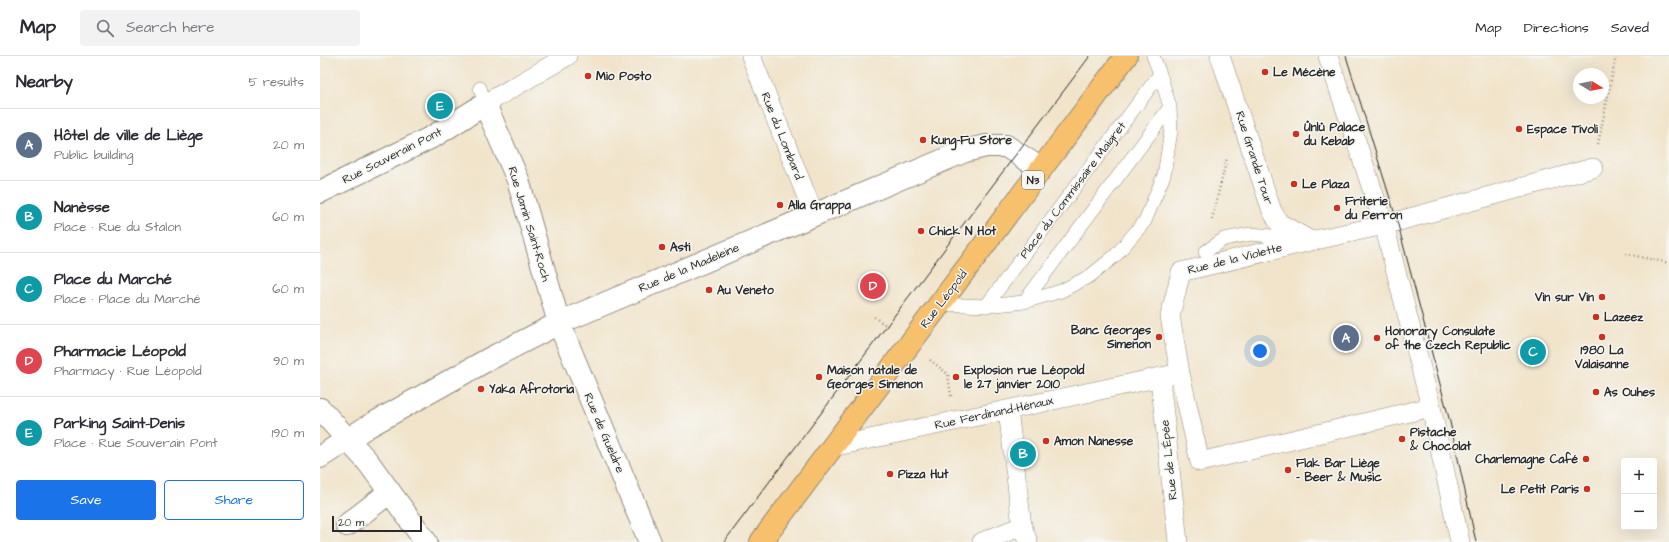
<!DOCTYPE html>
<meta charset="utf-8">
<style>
body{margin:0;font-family:"Architects Daughter",sans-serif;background:#f2f2f3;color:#2b2b33}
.controls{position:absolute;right:12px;bottom:12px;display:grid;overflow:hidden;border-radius:4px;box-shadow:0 4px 16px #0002}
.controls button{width:36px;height:36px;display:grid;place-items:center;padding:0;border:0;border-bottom:1px solid #e1e1e2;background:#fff;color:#2b2b33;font:20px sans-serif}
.compass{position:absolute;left:1253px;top:12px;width:36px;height:36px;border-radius:50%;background:#fff;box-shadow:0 4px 16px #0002;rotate:100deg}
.scale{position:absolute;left:12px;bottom:10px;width:90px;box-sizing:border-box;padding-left:4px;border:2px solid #2b2b2b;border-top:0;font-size:11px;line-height:14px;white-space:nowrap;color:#2b2b2b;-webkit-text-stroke:3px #f6f6f2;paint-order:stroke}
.you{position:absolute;left:940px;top:295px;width:14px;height:14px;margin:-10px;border:3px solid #fff;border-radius:50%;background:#1a73e8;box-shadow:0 0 0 6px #1a73e833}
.badge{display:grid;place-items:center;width:26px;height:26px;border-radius:50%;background:#1a73e8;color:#fff;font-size:13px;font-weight:700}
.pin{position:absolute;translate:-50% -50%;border:2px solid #fff;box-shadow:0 1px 4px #0006}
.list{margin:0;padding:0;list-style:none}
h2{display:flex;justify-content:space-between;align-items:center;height:52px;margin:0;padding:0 16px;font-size:17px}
h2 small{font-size:13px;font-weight:400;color:#7c7c81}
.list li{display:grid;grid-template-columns:26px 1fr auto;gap:12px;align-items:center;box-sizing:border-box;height:72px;padding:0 16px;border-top:1px solid #e1e1e2}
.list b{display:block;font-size:15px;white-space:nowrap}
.list p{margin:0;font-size:13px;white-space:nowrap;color:#7c7c81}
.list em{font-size:13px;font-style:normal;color:#7c7c81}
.actions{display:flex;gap:8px;padding:12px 16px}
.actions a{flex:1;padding:9px 0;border:1px solid #1a73e8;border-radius:4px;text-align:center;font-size:14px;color:#1a73e8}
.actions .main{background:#1a73e8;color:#fff}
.icon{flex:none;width:22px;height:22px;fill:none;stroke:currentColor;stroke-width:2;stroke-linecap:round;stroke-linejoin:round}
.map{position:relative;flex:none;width:1349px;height:486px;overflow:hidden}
header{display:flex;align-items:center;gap:24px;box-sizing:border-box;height:56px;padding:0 20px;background:#fff;border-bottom:1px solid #e1e1e2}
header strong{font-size:19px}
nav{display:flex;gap:22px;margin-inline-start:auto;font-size:14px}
.search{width:280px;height:36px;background:#f2f2f3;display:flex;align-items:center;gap:10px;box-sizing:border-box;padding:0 14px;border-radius:4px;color:#7c7c81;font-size:15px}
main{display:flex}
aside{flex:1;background:#fff}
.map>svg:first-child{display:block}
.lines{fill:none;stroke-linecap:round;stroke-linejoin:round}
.service-casing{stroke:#8e887b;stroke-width:14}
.pedestrian-casing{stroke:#8e887b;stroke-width:20}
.minor-casing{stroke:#8e887b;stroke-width:24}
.primary-casing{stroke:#8e887b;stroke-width:24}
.path{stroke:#8e887b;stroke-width:2.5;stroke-dasharray:1 3;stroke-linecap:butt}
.service{stroke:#fff;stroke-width:13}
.pedestrian{stroke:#fff;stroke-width:19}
.minor{stroke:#fff;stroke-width:22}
.primary{stroke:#f7c06c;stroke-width:22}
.tram{stroke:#2b2b2b;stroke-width:1}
.poi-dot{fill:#c8321e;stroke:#f6f6f2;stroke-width:1.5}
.labels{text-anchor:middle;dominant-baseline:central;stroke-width:3;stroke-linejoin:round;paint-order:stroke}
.shield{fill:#f6f6f2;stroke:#686867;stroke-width:1}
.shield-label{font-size:11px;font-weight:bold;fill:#2b2b2b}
.poi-label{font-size:12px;font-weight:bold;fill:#2b2b2b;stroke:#f6f6f2;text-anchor:start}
.street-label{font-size:12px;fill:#2b2b2b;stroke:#f6f6f2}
</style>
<header>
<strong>Map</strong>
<div class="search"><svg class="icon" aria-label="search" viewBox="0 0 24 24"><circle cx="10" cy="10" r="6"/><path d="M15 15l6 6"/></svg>Search here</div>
<nav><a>Map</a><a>Directions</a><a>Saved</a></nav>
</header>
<main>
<aside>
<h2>Nearby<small>5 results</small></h2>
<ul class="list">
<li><span class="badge" style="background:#5c6f8a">A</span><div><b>Hôtel de ville de Liège</b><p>Public building</p></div><em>20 m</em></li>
<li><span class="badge" style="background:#0f9aa8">B</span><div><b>Nanèsse</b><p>Place · Rue du Stalon</p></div><em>60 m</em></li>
<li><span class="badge" style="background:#0f9aa8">C</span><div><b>Place du Marché</b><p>Place · Place du Marché</p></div><em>60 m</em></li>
<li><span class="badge" style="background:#e0444e">D</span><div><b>Pharmacie Léopold</b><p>Pharmacy · Rue Léopold</p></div><em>90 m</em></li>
<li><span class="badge" style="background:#0f9aa8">E</span><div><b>Parking Saint-Denis</b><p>Place · Rue Souverain Pont</p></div><em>190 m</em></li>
</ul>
<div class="actions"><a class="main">Save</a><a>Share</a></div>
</aside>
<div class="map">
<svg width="1349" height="486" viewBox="0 0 1349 486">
<rect width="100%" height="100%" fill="#f6f6f2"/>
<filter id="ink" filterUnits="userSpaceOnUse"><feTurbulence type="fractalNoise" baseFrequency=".025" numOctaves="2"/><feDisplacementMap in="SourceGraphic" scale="8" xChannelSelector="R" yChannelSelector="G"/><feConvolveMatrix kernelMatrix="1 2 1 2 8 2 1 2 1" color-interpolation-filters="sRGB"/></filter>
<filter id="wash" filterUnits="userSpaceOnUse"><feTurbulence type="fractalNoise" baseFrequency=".012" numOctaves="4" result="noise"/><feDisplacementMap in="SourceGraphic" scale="16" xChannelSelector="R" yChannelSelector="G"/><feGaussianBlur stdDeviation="0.9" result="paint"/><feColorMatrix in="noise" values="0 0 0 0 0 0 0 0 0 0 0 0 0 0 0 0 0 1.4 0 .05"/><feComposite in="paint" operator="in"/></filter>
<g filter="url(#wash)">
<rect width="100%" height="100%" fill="#f1e4cb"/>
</g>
<g filter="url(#ink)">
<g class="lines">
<defs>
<path id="service" d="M 160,32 L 165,48
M 885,196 L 904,183 L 931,178 L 980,183
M 704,246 L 850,51
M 620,248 L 666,250 L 704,246 L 741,235 L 770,220 L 796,199 L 825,165 L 844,119 L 851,75 L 850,51 L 840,18 L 833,0
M 666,250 L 840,18"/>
<path id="pedestrian" d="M 431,0 L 494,159
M 900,0 L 952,155 L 959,167 L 991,185
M 1008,0 L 1064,169 L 1111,351 L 1140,486
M 165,48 L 247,0
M 840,322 L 858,486
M 1111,351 L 880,406 L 860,317 L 850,260 L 861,216 L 991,185 L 1064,169 L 1273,112
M 688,354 L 702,470 L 708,486
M 512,391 L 860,317
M 662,486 L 702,470"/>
<path id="minor" d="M 0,136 L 114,80 L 165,48 L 198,124 L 239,267 L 330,486
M 0,353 L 48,406 L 106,486
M 0,401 L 47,371 L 169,303 L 239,267 L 645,95 L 666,90 L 686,90 L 721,113
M 27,469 L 70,436"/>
<path id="primary" d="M 441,486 L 806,0"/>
</defs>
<use href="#service" class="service-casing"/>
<use href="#pedestrian" class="pedestrian-casing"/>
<use href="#minor" class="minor-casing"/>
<use href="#primary" class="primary-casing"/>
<path class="path" d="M 1278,88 L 1296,0
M 892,163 L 907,102
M 1306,198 L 1349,207
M 554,261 L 570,272
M 610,304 L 628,318 L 631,340"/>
<use href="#service" class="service"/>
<use href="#pedestrian" class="pedestrian"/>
<use href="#minor" class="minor"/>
<use href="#primary" class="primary"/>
<path class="tram" d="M 1026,0 L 1077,165 L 1130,366 L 1156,486
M 404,486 L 770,0"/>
</g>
</g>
<g class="poi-dot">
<circle cx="945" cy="16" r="4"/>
<circle cx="268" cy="20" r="4"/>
<circle cx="1199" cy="73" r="4"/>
<circle cx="976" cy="78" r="4"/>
<circle cx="603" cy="84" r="4"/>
<circle cx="974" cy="128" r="4"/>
<circle cx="460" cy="149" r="4"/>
<circle cx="1017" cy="152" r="4"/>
<circle cx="601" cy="175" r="4"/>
<circle cx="342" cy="191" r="4"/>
<circle cx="389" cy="234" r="4"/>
<circle cx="1282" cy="241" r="4"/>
<circle cx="1276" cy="261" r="4"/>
<circle cx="839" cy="281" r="4"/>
<circle cx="1282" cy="281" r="4"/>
<circle cx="1057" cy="282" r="4"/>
<circle cx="499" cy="321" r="4"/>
<circle cx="636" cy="321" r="4"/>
<circle cx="161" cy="333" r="4"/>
<circle cx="1276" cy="336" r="4"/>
<circle cx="1082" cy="383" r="4"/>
<circle cx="726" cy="385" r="4"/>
<circle cx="1266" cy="403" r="4"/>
<circle cx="968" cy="414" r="4"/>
<circle cx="570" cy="418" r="4"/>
<circle cx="1267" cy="433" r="4"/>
</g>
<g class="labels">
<rect class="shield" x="702" y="115" width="22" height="18" rx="3"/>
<g class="shield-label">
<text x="713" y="124">N3</text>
</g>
<g class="poi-label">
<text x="953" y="16">Le Mécène</text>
<text x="276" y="20">Mio Posto</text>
<text x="984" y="71">Űnlű Palace<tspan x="984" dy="14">du Kebab</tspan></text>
<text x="1207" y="73">Espace Tivoli</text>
<text x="611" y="84">Kung-Fu Store</text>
<text x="982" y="128">Le Plaza</text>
<text x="1025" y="145">Friterie<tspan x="1025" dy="14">du Perron</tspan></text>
<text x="468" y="149">Alla Grappa</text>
<text x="609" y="175">Chick N Hot</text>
<text x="350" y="191">Asti</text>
<text x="397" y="234">Au Veneto</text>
<text x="1274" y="241" text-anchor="end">Vin sur Vin</text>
<text x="1284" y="261">Lazeez</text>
<text x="831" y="274" text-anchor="end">Banc Georges<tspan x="831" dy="14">Simenon</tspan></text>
<text x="1065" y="275">Honorary Consulate<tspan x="1065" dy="14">of the Czech Republic</tspan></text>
<text x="1282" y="294" text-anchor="middle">1980 La<tspan x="1282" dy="14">Valaisanne</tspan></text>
<text x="507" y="314">Maison natale de<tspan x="507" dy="14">Georges Simenon</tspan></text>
<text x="644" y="314">Explosion rue Léopold<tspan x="644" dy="14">le 27 janvier 2010</tspan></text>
<text x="169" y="333">Yaka Afrotoria</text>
<text x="1284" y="336">As Ouhes</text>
<text x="1090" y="376">Pistache<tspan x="1090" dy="14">&amp; Chocolat</tspan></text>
<text x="734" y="385">Amon Nanesse</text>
<text x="1258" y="403" text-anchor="end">Charlemagne Café</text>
<text x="976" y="407">Flak Bar Liège<tspan x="976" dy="14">- Beer &amp; Music</tspan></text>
<text x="578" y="418">Pizza Hut</text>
<text x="1259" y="433" text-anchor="end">Le Petit Paris</text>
</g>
<g class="street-label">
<text transform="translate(462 80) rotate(68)">Rue du Lombard</text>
<text transform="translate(72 100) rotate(-27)">Rue Souverain Pont</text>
<text transform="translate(934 102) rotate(72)">Rue Grande Tour</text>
<text transform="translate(753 134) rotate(-53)">Place du Commissaire Maigret</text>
<text transform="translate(209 168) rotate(73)">Rue Jamin Saint-Roch</text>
<text transform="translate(915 203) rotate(-14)">Rue de la Violette</text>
<text transform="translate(369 212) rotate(-23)">Rue de la Madeleine</text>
<text transform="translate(624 243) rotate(-53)">Rue Léopold</text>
<text transform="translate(674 357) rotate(-12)">Rue Ferdinand-Hénaux</text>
<text transform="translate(284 377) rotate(67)">Rue de Gueldre</text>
<text transform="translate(849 404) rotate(-96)">Rue de L'Épée</text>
</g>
</g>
</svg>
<div class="controls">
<button>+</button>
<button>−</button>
</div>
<svg class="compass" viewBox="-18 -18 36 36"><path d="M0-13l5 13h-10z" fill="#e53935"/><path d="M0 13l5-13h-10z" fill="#7c7c81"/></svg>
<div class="scale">20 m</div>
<div class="you"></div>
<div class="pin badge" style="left:1026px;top:282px;background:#5c6f8a">A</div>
<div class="pin badge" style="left:703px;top:398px;background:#0f9aa8">B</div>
<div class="pin badge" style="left:1213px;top:296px;background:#0f9aa8">C</div>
<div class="pin badge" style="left:553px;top:230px;background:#e0444e">D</div>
<div class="pin badge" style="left:120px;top:50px;background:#0f9aa8">E</div>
</div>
</main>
